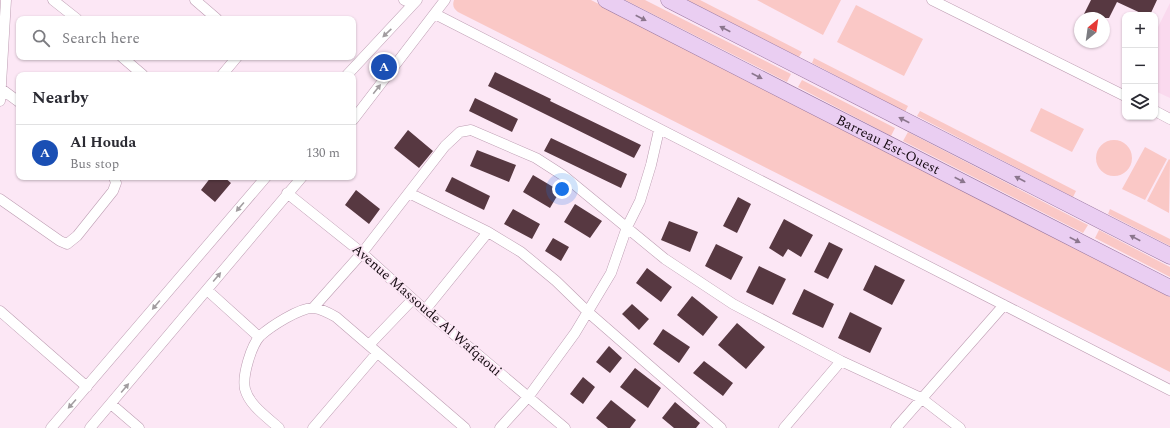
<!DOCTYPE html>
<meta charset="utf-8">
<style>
body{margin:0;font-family:Spectral,serif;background:#f7f7f7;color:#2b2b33}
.controls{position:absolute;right:12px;top:12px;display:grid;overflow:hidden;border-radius:8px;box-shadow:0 1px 3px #0004}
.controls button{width:36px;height:36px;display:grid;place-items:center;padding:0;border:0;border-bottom:1px solid #e1e1e2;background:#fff;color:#2b2b33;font:20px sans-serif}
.compass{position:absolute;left:1074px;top:12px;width:36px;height:36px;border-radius:50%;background:#fff;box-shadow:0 1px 3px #0004;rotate:29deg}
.you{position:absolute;left:562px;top:189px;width:14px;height:14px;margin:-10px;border:3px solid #fff;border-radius:50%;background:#1a73e8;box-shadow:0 0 0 6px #1a73e833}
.badge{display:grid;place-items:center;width:26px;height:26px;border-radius:50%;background:#2563eb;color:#fff;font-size:13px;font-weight:700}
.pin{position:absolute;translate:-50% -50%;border:2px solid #fff;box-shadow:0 1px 4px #0006}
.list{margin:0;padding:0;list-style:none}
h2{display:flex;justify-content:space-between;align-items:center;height:52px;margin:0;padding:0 16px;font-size:17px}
h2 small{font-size:13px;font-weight:400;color:#7c7c81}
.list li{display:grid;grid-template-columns:26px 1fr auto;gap:12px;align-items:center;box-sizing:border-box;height:56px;padding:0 16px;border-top:1px solid #e1e1e2}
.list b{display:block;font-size:15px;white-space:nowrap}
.list p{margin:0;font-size:13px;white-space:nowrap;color:#7c7c81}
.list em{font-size:13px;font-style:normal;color:#7c7c81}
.icon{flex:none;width:22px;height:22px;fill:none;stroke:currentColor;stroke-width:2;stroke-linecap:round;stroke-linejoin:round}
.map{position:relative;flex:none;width:1170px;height:428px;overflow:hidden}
.search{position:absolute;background:#fff;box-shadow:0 1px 3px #0004;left:16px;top:16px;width:340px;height:44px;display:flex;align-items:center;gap:10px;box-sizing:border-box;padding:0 14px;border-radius:8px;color:#7c7c81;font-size:15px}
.panel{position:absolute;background:#fff;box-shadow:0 1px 3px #0004;left:16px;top:72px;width:340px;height:108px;border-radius:8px}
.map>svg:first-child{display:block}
.built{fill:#fad9ee}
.green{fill:#fac8c6}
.building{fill:#573841}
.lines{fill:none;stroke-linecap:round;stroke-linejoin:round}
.street-casing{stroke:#bd9db2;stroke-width:11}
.primary-casing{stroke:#97759e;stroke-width:17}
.street{stroke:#fff;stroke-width:10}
.primary{stroke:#eacef2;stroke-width:16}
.oneway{fill:#8b768d}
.oneway2{fill:#a29da0}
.labels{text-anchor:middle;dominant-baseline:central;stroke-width:4;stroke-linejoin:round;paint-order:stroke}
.street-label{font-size:14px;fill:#160b12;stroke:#fce7f5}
</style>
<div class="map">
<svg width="1170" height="428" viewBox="0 0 1170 428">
<rect width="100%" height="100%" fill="#fce7f5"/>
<path class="built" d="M 1170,3 L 1170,98 L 1155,91 L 1155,33 Z"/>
<path class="green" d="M 454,0 L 591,0 L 1170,297 L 1170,372 L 458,12 C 454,9 452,6 454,0 Z
M 625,0 L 645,0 L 791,74 L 787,82 Z
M 687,0 L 700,0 L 802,52 L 799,57 Z
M 757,0 L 841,0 L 823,35 Z
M 856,5 L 923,39 L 904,76 L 837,42 Z
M 814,58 L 908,106 L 905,112 L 812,63 Z
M 802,80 L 895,128 L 891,136 L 798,87 Z
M 1041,108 L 1084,129 L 1072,152 L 1030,131 Z
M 920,111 L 1076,191 L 1073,197 L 917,116 Z
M 908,132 L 1088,225 L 1083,233 L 903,141 Z
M1096 158a18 18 0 1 1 36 0a18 18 0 1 1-36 0Z
M 1145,147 L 1167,159 L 1145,200 L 1122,189 Z
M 1169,159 L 1170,160 L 1169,213 L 1147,201 Z
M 1110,209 L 1170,239 L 1170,246 L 1108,214 Z
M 1099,230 L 1170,267 L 1170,277 L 1095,238 Z"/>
<path class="building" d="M 1091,0 L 1157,0 L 1150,15 L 1145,15 L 1117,2 L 1109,18 L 1082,18 Z
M 495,72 L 551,99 L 550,101 L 641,145 L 634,158 L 488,86 Z
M 475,98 L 518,119 L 512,132 L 469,111 Z
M 408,130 L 433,151 L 419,168 L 394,148 Z
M 551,138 L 627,174 L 621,188 L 544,151 Z
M 477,150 L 516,165 L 509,182 L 470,166 Z
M 533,175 L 560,191 L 550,208 L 523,192 Z
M 211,177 L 224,177 L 231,183 L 215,202 L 201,190 Z
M 452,177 L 490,196 L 484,210 L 445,191 Z
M 356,190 L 380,209 L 369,224 L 345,205 Z
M 738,197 L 751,204 L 737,233 L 723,226 Z
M 575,204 L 602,221 L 590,238 L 564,222 Z
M 513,209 L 540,224 L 532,239 L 504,224 Z
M 784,219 L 813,235 L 801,257 L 788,249 L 783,257 L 769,248 Z
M 669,221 L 698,232 L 690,252 L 661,240 Z
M 553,238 L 569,247 L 561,261 L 545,251 Z
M 829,242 L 843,249 L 828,279 L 814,272 Z
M 716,244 L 743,257 L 731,280 L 705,266 Z
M 875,265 L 905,280 L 892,305 L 863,290 Z
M 759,266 L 786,279 L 773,305 L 746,292 Z
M 647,268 L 672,287 L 661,302 L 636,283 Z
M 804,289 L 834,304 L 823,328 L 792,314 Z
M 692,296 L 718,317 L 703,336 L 677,315 Z
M 632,304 L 649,319 L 639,330 L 622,314 Z
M 850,312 L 882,328 L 870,353 L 838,338 Z
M 737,323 L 765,347 L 746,369 L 718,345 Z
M 663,329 L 690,347 L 679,363 L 653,344 Z
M 609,346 L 622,358 L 610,373 L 596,362 Z
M 704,361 L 733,383 L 723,396 L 693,373 Z
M 635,368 L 661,388 L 648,408 L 620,387 Z
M 583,377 L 595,387 L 583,404 L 570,394 Z
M 611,400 L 636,420 L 630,428 L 608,428 L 596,418 Z
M 675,402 L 700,423 L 696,428 L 674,428 L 662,418 Z"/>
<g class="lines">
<defs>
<path id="street" d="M 53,0 L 77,19
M 195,0 L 217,19
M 404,0 L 413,4
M 932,0 L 1125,96
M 435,14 L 1170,390
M 122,57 L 143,75
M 222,75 L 237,57
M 347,75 L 417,0
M 0,88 L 19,102
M 0,101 L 6,0
M 1155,111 L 1170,119
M 353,120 L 445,0
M 287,193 L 362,253 L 425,310 L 565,428
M 409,193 L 488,232 L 521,252 L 556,281 L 589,313 L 721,428
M 0,199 L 60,241 L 67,244 L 77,236 L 113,191 L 116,183 L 114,177
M 207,290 L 259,337
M 313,308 L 362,253 L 445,146 L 460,132 L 471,130 L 536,158 L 564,176 L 665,259 L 733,304 L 841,361 L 921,398 L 960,428
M 425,310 L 488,232
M 0,311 L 87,387
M 369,345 L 413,299
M 111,404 L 139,428
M 51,428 L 266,177
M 90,428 L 302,177
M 279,428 C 267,417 249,405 245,389 C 242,376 251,346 260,336 C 270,327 300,307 314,308 C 322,309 329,313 336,317 L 465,428
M 313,428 L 377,353
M 500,428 L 529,396 L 575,333 L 611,273 L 627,227 L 640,201 L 651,165 L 659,130
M 784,428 L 841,361
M 896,428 L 1004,305"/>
<g id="primary">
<path id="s1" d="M 606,0 L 1170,288"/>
<path d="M 669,0 L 1170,256"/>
</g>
</defs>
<use href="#street" class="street-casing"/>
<use href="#primary" class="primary-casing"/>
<use href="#street" class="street"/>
<use href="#primary" class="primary"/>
</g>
<defs><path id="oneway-solid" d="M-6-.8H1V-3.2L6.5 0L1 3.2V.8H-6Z"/></defs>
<g class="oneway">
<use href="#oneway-solid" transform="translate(641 18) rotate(27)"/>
<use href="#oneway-solid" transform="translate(725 29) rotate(-153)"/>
<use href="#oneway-solid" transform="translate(757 76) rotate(27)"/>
<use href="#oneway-solid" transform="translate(904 120) rotate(-153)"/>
<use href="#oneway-solid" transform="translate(1020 179) rotate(-153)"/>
<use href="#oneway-solid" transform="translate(960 180) rotate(27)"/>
<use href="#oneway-solid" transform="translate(1135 238) rotate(-152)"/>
<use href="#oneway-solid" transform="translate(1075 240) rotate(27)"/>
</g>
<g class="oneway2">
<use href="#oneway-solid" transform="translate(387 33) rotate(137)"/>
<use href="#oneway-solid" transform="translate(377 89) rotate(-51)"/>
<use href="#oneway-solid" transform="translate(240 207) rotate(131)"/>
<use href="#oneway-solid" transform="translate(217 277) rotate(-50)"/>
<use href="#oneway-solid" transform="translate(156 305) rotate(130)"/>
<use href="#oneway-solid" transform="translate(125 388) rotate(-50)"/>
<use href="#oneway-solid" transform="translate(72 404) rotate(132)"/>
</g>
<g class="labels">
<g class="street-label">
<text stroke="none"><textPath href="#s1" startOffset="317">Barreau Est-Ouest</textPath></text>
<text transform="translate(427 310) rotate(41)">Avenue Massoude Al Wafqaoui</text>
</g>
</g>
</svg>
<div class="controls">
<button>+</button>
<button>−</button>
<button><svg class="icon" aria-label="layers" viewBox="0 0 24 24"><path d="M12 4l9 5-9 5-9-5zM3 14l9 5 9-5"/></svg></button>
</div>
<svg class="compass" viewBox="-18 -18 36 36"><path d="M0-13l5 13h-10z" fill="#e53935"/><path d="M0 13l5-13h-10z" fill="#7c7c81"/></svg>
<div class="you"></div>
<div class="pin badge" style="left:384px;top:67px;background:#1a4fb4">A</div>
<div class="search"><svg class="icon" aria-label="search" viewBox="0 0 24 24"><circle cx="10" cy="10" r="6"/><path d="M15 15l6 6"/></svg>Search here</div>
<section class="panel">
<h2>Nearby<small></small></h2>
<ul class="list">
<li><span class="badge" style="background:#1a4fb4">A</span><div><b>Al Houda</b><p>Bus stop</p></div><em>130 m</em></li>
</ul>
</section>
</div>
